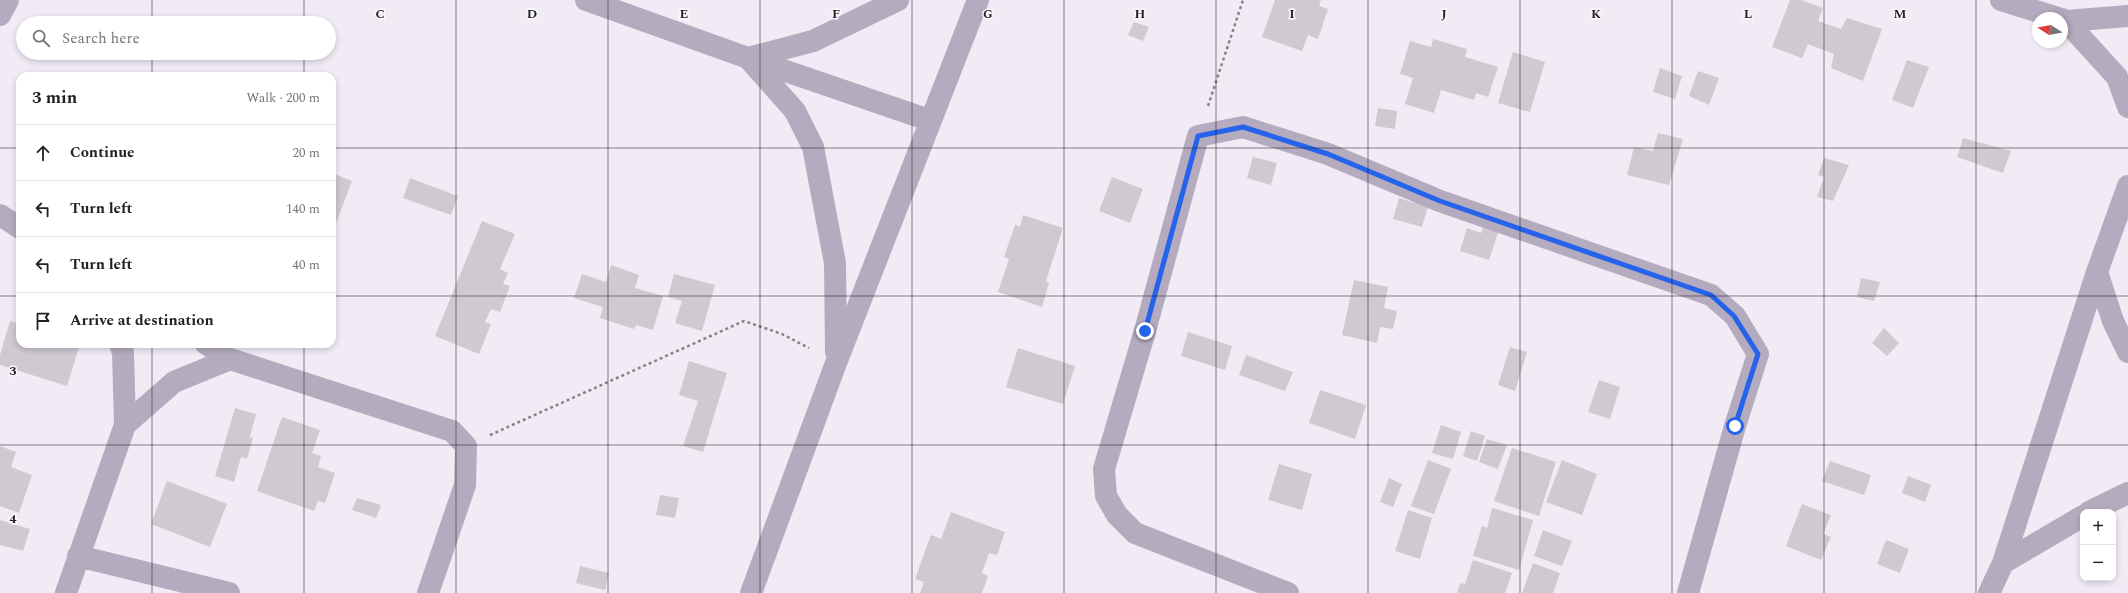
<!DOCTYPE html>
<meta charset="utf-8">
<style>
body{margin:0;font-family:Spectral,serif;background:#f2f2f2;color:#222}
.controls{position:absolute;right:12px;bottom:12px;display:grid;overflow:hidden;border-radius:8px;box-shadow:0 2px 6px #0003}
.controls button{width:36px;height:36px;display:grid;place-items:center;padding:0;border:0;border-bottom:1px solid #e0e0e0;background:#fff;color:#222;font:20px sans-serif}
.compass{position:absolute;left:2032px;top:12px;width:36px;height:36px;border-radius:50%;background:#fff;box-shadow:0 2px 6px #0003;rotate:281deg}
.stop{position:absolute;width:12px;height:12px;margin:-9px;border:3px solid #2563eb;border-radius:50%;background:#fff}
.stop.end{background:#2563eb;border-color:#fff;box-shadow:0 1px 4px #0008}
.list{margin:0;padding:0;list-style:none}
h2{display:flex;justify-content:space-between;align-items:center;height:52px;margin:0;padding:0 16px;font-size:17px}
h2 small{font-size:13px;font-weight:400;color:#767676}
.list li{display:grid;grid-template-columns:26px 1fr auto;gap:12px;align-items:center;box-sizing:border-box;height:56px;padding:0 16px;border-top:1px solid #e0e0e0}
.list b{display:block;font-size:15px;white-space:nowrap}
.list em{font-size:13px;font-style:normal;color:#767676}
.icon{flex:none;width:22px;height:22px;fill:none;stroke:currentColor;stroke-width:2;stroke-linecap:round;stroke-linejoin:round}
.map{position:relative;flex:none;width:2128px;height:593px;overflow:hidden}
.search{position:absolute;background:#fff;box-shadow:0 2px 6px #0003;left:16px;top:16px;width:320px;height:44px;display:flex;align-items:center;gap:10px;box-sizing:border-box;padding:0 14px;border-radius:22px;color:#767676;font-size:15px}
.panel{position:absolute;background:#fff;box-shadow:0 2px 6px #0003;left:16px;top:72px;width:320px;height:276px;border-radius:12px}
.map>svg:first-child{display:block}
.building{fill:#cfc9d2}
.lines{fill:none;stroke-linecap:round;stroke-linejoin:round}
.path{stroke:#868289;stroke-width:2.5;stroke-dasharray:3 3;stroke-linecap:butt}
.street{stroke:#b4abbf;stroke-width:22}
.route{stroke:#2563eb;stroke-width:5}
.grid{fill:none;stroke:#232125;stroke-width:1;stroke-opacity:0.55}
.grid-label{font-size:13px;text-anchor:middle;font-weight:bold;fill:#232125;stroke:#fcfafe;stroke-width:3;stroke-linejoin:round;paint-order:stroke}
</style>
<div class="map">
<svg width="2128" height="593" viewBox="0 0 2128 593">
<rect width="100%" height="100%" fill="#f0ebf5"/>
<path class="building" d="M 1275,0 L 1321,0 L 1319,6 L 1328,9 L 1318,39 L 1308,35 L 1302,51 L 1262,37 Z
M 1790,0 L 1801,0 L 1823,8 L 1818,21 L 1841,29 L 1847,18 L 1882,29 L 1863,81 L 1831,68 L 1834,54 L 1808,44 L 1802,58 L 1772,47 Z
M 1134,22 L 1149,27 L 1143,41 L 1128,35 Z
M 1433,39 L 1467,49 L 1465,57 L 1498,67 L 1488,97 L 1476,93 L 1474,100 L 1441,90 L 1434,113 L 1405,104 L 1413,78 L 1400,74 L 1410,41 L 1431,47 Z
M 1513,52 L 1545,62 L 1530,112 L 1498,103 Z
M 1907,60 L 1929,67 L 1913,108 L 1892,100 Z
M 1660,68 L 1682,76 L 1675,99 L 1653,92 Z
M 1698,71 L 1719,78 L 1709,105 L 1689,96 Z
M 1378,108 L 1397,111 L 1395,129 L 1375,126 Z
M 1658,133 L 1683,139 L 1669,185 L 1627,175 L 1634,147 L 1653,151 Z
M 1963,138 L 2011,151 L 2003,173 L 1957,157 Z
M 1253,157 L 1277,163 L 1271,185 L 1247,178 Z
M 1824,158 L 1849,165 L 1833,201 L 1817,197 L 1824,177 L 1818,175 Z
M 332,173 L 352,181 L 332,234 Z
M 1112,177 L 1143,189 L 1130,223 L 1099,211 Z
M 410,178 L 458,196 L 451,215 L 403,198 Z
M 1399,198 L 1428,207 L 1422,227 L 1393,219 Z
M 1023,215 L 1063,228 L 1046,281 L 1049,283 L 1042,307 L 998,292 L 1009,259 L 1004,257 L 1015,225 L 1020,226 Z
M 1486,220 L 1501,224 L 1489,260 L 1460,251 L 1467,228 L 1481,233 Z
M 482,221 L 515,234 L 500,269 L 508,273 L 503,284 L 510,286 L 500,312 L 491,309 L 485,322 L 491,324 L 479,354 L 435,336 Z
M 611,265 L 639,275 L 635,288 L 663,296 L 653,330 L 636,325 L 634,329 L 600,318 L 603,307 L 574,298 L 582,274 L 606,282 Z
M 674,274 L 715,285 L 702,331 L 675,323 L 682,301 L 668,297 Z
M 1861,278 L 1880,282 L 1874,301 L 1857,297 Z
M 1354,280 L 1388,287 L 1384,308 L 1397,311 L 1393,329 L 1380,327 L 1377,343 L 1342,335 Z
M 10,321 L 20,324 L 20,344 L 80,344 L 67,386 L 0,365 L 0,355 Z
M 1884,328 L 1899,343 L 1887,356 L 1872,343 Z
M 1188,332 L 1232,346 L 1225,370 L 1181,356 Z
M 1510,347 L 1527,352 L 1515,391 L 1498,385 Z
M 1018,348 L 1075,366 L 1063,404 L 1006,387 Z
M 1246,355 L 1293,372 L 1285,391 L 1239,375 Z
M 689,361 L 727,373 L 703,452 L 683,446 L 698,401 L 679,395 Z
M 1599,380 L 1620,387 L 1610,419 L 1588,412 Z
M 1320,390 L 1366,405 L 1355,439 L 1309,423 Z
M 235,408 L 256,414 L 250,437 L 253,438 L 247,459 L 241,457 L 234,482 L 215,476 Z
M 282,417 L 320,430 L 312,453 L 321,456 L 318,467 L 335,473 L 325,503 L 318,501 L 314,511 L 257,491 Z
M 1441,425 L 1461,432 L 1453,459 L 1432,453 Z
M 1471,431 L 1485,436 L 1477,461 L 1463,456 Z
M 1487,439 L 1507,445 L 1498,469 L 1479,462 Z
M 0,446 L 16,452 L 11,467 L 32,475 L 19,513 L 0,506 Z
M 1512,448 L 1556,462 L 1539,516 L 1494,501 Z
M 1428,460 L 1451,469 L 1434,514 L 1411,506 Z
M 1562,460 L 1597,474 L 1582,515 L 1546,502 Z
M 1830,461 L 1871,475 L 1864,495 L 1822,481 Z
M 1279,464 L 1312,474 L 1302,510 L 1268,500 Z
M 1908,476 L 1931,485 L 1925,502 L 1902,493 Z
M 1389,478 L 1402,484 L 1393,507 L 1380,502 Z
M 167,481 L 227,504 L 210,547 L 151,524 Z
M 660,495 L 679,498 L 675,518 L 656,515 Z
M 357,498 L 381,505 L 376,518 L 352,510 Z
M 1802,504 L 1831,515 L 1823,534 L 1831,537 L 1821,560 L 1786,546 Z
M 1492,508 L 1533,520 L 1519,570 L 1473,556 L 1482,526 L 1487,528 Z
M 1408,510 L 1432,518 L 1420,559 L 1395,551 Z
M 951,512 L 1005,532 L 997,555 L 989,553 L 982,573 L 988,576 L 982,593 L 920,593 L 924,582 L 915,579 L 931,535 L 941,539 Z
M 0,520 L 30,529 L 23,551 L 0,545 Z
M 1543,530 L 1572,541 L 1562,566 L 1534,556 Z
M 1886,540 L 1909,549 L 1900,573 L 1877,564 Z
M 1473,560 L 1512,573 L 1505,593 L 1457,593 L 1460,583 L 1465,584 Z
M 1533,563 L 1560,573 L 1553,593 L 1522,593 Z
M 580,566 L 609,573 L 605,590 L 576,583 Z"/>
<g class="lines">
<path class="path" d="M 1208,106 L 1243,0
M 490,435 L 744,321 L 782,334 L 809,348"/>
<path class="street" d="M 586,0 L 748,58 L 929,120
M 2001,0 L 2058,18
M 0,15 L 8,0
M 2062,19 L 2066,21 L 2128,16
M 2066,21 L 2117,77 L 2128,107
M 0,215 L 20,228
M 2097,272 L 2113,321 L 2128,352
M 120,344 L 123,353 L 125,425
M 206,344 L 230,359 L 452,431 L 466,446 L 465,485 L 428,593
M 836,352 L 835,263 L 813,147 L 795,111 L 748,58 L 813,41 L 898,0
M 2089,512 L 2128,493
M 78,556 L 229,593
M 2003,563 L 2083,516
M 66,593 L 125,425 L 174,382 L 230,359
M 751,593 L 836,363 L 978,0
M 1288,593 L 1135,533 L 1117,515 L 1106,496 L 1104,469 L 1145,331 L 1198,136 L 1243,127 L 1328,154 L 1440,201 L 1711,295 L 1735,316 L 1758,354 L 1735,426 L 1688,593
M 1989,593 L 2003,563 L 2097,272 L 2128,186"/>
</g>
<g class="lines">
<path class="route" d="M 1145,331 L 1198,136 L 1243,127 L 1328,154 L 1440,201 L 1711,295 L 1734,316 L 1758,354 L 1735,426"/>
</g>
<path class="grid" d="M 152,0 L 152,23M 304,0 L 304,23M 456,0 L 456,593M 608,0 L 608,593M 760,0 L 760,593M 912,0 L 912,593M 1064,0 L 1064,593M 1216,0 L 1216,593M 1368,0 L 1368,593M 1520,0 L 1520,593M 1672,0 L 1672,593M 1824,0 L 1824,593M 1976,0 L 1976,593M 152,53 L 152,76M 304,53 L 304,76M 0,148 L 20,148M 332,148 L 2128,148M 0,296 L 20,296M 332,296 L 2128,296M 152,344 L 152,593M 304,344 L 304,593M 0,445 L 2128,445"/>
<g class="grid-label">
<text x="380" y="18">C</text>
<text x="532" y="18">D</text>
<text x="684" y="18">E</text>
<text x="836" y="18">F</text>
<text x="988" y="18">G</text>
<text x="1140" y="18">H</text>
<text x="1292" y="18">I</text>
<text x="1444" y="18">J</text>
<text x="1596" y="18">K</text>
<text x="1748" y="18">L</text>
<text x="1900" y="18">M</text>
<text x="13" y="375">3</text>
<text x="13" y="523">4</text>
</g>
</svg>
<div class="controls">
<button>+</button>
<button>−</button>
</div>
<svg class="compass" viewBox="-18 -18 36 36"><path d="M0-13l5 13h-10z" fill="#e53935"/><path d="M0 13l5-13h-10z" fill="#767676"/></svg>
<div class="stop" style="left:1735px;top:426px"></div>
<div class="stop end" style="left:1145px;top:331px"></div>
<div class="search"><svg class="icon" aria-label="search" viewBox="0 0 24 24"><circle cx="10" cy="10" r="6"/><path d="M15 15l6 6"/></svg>Search here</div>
<section class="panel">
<h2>3 min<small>Walk · 200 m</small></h2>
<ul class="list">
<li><svg class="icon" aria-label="ahead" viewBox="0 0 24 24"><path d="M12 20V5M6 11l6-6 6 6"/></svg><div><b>Continue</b></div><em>20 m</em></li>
<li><svg class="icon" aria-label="left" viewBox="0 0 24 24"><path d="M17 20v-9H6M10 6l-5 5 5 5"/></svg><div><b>Turn left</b></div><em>140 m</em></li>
<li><svg class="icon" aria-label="left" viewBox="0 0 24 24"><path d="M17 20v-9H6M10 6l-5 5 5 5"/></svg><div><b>Turn left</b></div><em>40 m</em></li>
<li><svg class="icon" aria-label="arrive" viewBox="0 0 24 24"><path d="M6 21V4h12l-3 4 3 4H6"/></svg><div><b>Arrive at destination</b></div></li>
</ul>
</section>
</div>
